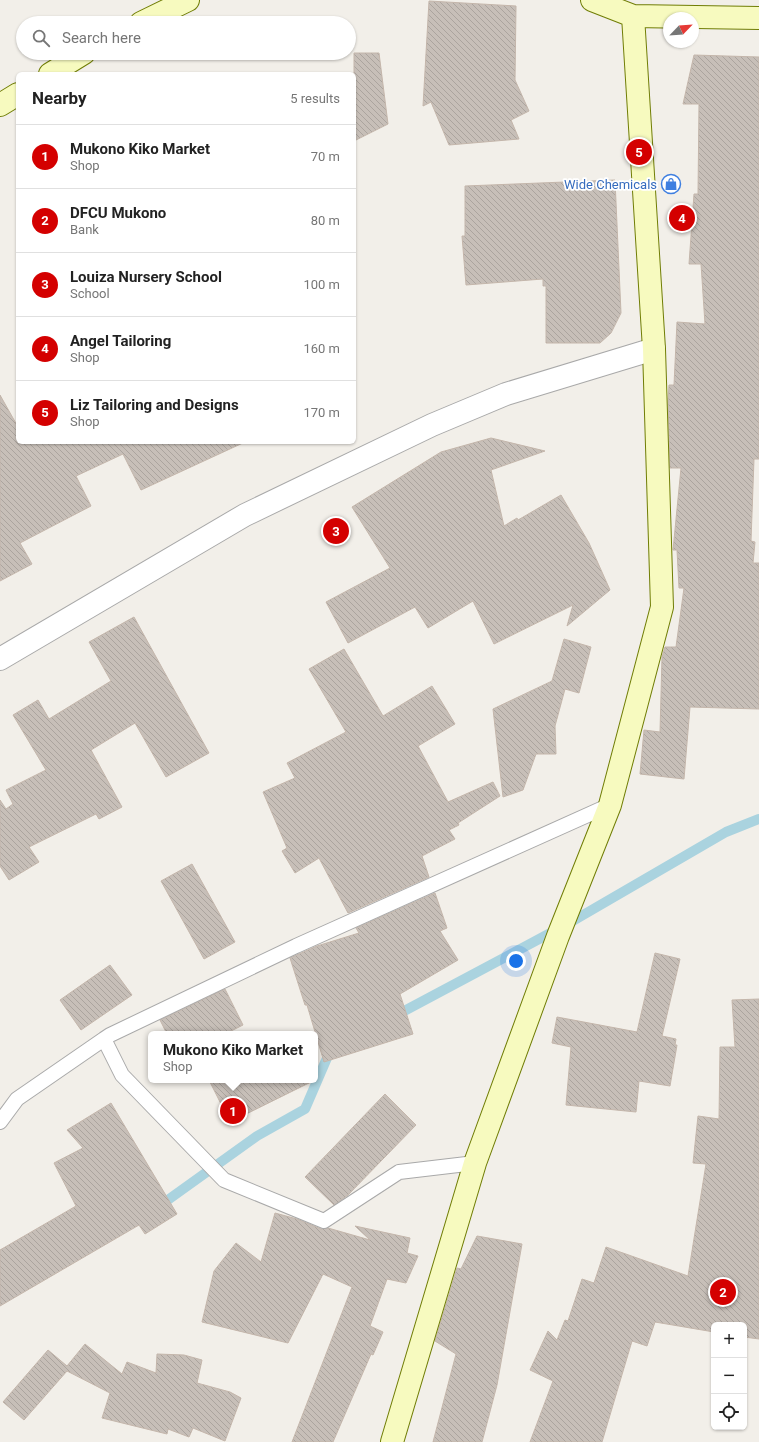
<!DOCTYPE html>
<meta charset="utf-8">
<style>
body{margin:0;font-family:Roboto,sans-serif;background:#f2f2f2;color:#222}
.controls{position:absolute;right:12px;bottom:12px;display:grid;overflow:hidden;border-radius:6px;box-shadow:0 1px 3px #0004}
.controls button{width:36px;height:36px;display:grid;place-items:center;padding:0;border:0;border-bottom:1px solid #e0e0e0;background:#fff;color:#222;font:20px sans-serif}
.compass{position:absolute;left:663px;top:12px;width:36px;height:36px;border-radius:50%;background:#fff;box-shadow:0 1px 3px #0004;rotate:65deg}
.you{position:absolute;left:516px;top:961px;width:14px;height:14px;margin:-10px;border:3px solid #fff;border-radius:50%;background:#1a73e8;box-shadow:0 0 0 6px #1a73e833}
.badge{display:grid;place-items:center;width:26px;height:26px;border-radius:50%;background:#d40000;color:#fff;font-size:13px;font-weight:700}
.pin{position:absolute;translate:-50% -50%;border:2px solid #fff;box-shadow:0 1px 4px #0006}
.popup{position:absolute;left:148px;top:1031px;width:170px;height:52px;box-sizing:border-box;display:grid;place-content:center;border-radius:6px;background:#fff;filter:drop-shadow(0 1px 3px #0005);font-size:13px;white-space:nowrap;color:#767676}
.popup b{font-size:15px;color:#222}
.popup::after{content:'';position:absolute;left:50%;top:100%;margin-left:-8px;border:8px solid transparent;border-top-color:#fff}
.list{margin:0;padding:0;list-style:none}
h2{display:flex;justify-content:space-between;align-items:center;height:52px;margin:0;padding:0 16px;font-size:17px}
h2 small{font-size:13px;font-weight:400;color:#767676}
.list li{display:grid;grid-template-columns:26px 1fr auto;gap:12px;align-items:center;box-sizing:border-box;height:64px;padding:0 16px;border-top:1px solid #e0e0e0}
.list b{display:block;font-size:15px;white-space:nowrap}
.list p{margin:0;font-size:13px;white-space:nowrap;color:#767676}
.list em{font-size:13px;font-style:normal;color:#767676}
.icon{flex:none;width:22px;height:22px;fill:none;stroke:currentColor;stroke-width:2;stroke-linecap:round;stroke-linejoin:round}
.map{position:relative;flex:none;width:759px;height:1442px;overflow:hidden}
.search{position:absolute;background:#fff;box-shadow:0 1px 3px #0004;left:16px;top:16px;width:340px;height:44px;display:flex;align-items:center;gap:10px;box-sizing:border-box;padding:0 14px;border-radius:22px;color:#767676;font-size:15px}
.panel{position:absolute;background:#fff;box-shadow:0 1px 3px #0004;left:16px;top:72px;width:340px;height:372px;border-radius:6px}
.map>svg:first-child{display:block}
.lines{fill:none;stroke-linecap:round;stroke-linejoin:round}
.stream{stroke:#aad3df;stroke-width:10}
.building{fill:url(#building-back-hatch);stroke:#c4b6ab}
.lane-casing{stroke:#a9a9a9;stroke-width:16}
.street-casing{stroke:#a9a9a9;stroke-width:24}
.secondary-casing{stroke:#707d05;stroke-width:24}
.lane{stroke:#fff;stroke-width:14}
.street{stroke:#fff;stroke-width:22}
.secondary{stroke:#f7fabf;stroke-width:22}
.labels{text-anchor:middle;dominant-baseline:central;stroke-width:3.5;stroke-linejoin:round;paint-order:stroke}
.shop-label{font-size:13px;fill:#366cbe;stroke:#fff;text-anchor:end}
</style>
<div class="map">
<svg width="759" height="1442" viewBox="0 0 759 1442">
<defs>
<pattern id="building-back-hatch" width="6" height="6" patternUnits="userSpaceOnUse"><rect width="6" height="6" fill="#c7bfb8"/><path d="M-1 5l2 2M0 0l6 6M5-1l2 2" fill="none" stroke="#aba49e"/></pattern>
</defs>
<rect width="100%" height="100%" fill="#f2efe9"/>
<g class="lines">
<path class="stream" d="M 393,1017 L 571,922 L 726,832 L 759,819
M 158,1207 L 257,1136 L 305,1109 L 330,1051"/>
</g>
<path class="building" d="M 429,1 L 516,6 L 515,80 L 529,111 L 511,120 L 519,139 L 449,145 L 431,102 L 423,106 Z
M 354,53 L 379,53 L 388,124 L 354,141 Z
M 694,55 L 759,57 L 759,459 L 754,459 L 751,541 L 755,542 L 753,563 L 759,563 L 759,709 L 690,707 L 684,779 L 640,774 L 644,730 L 660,732 L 662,657 L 665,647 L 676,647 L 684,588 L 679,588 L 677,550 L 673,550 L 681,468 L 670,468 L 668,401 L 669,385 L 674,385 L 677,322 L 705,324 L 701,264 L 689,264 L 694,194 L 698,194 L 699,104 L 683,104 Z
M 615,180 L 621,313 L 611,333 L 600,343 L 546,343 L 546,286 L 543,286 L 543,279 L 466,285 L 462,236 L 465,236 L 465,186 Z
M 0,395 L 18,427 L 18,442 L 245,442 L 141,490 L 123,454 L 76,476 L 91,506 L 20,543 L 32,564 L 0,581 Z
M 491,438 L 545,451 L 491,470 L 504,526 L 517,518 L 518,520 L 561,495 L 589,543 L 610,590 L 567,626 L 573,605 L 494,644 L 473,601 L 428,628 L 415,607 L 348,643 L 326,602 L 390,568 L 352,507 L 441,452 Z
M 134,617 L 209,753 L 166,777 L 135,723 L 91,750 L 122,807 L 99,819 L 96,814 L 29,847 L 39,862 L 9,880 L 0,866 L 0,800 L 6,809 L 13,804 L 6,790 L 46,770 L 13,715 L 38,700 L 49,719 L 111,681 L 89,642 Z
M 564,639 L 591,647 L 579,693 L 565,689 L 555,726 L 556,754 L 536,754 L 523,790 L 503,797 L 493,709 L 552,681 Z
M 344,649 L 383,716 L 432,686 L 455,724 L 418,746 L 448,802 L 493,782 L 500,796 L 458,823 L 459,825 L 449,830 L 455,839 L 422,856 L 429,877 L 348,913 L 319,858 L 295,873 L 282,851 L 287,848 L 263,792 L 295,778 L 287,763 L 346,732 L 309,669 Z
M 192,864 L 235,942 L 204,959 L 161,881 Z
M 435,893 L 447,928 L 440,931 L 458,960 L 400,994 L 413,1034 L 324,1062 L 307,1005 L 305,1005 L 290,958 L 317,946 L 359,933 L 356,928 Z
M 655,953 L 680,959 L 662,1036 L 676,1039 L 675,1045 L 677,1045 L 670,1086 L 639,1081 L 636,1112 L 566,1105 L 571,1047 L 552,1043 L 557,1017 L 637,1032 Z
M 110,965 L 132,995 L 81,1030 L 60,1000 Z
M 225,989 L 243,1025 L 225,1034 L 167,1034 L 160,1020 Z
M 759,999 L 759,1339 L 744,1337 L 744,1325 L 714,1325 L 714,1332 L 655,1322 L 647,1346 L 632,1341 L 602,1442 L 530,1442 L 553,1381 L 530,1370 L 548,1331 L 557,1340 L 565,1320 L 568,1321 L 582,1279 L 594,1283 L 606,1247 L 688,1276 L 706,1164 L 693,1163 L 698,1116 L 719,1119 L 720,1047 L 735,1047 L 732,1000 Z
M 209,1080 L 315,1080 L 230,1122 Z
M 385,1094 L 416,1125 L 348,1195 L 334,1205 L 305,1177 Z
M 111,1103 L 177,1214 L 145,1234 L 139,1225 L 0,1306 L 0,1250 L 76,1206 L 54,1163 L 83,1148 L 67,1130 Z
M 275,1213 L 297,1219 L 321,1229 L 328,1228 L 370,1240 L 355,1226 L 410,1238 L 407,1253 L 418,1256 L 406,1283 L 387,1279 L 370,1326 L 383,1332 L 373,1355 L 371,1354 L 333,1442 L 292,1442 L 352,1287 L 323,1274 L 288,1343 L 202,1322 L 214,1271 L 236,1243 L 261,1262 Z
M 477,1236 L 522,1244 L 497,1385 L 482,1442 L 433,1442 L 456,1354 L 435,1341 L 457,1268 L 461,1269 Z
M 85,1344 L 122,1374 L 127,1362 L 156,1373 L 157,1354 L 184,1355 L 202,1360 L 197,1383 L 230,1392 L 241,1398 L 225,1441 L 193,1428 L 189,1437 L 168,1429 L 167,1434 L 102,1418 L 110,1393 L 67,1371 L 24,1420 L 3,1402 L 48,1350 L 67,1366 Z"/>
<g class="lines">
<defs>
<path id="lane" d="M 0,1122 L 17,1099 L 104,1039
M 475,1163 L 399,1172 L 324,1221 L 224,1180 L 122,1075 L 104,1039 L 110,1035 L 296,946 L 610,805"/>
<path id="street" d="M 0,659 L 245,515 L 432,425 L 506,394 L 654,349"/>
<path id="secondary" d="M 592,0 L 633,16 L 759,18
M 141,23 L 188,0
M 50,74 L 84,53
M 0,105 L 18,94
M 392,1442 L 475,1163 L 558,936 L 610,805 L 662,607 L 654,349 L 633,16"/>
</defs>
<use href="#lane" class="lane-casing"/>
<use href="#street" class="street-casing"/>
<use href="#secondary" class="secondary-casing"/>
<use href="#lane" class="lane"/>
<use href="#street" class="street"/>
<use href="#secondary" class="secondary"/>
</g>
<defs>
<symbol id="shop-ring" viewBox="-11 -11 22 22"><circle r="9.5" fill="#fff" stroke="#3f7fe0" stroke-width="1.5"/><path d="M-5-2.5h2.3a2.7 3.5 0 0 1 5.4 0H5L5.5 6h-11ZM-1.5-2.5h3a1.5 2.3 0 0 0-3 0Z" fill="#3f7fe0"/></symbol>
</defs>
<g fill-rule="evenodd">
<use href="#shop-ring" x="660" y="173" width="22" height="22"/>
</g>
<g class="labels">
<g class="shop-label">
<text x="657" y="184">Wide Chemicals</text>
</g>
</g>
</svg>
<div class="controls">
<button>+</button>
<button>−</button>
<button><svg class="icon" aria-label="locate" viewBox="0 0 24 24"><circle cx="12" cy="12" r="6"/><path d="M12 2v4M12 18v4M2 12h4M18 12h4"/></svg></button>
</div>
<svg class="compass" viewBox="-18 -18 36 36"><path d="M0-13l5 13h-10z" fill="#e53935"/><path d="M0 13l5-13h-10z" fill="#767676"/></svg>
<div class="you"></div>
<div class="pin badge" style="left:233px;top:1111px">1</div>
<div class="popup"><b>Mukono Kiko Market</b>Shop</div>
<div class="pin badge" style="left:723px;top:1292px">2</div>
<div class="pin badge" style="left:336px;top:531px">3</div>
<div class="pin badge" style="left:682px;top:218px">4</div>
<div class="pin badge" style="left:639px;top:152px">5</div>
<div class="search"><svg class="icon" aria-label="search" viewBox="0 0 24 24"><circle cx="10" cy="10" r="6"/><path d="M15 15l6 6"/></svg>Search here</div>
<section class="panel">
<h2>Nearby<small>5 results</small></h2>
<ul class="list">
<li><span class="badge">1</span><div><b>Mukono Kiko Market</b><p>Shop</p></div><em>70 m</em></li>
<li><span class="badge">2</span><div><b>DFCU Mukono</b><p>Bank</p></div><em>80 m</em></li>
<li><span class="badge">3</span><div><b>Louiza Nursery School</b><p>School</p></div><em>100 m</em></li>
<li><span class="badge">4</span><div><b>Angel Tailoring</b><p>Shop</p></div><em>160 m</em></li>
<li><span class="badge">5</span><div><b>Liz Tailoring and Designs</b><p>Shop</p></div><em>170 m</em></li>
</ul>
</section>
</div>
